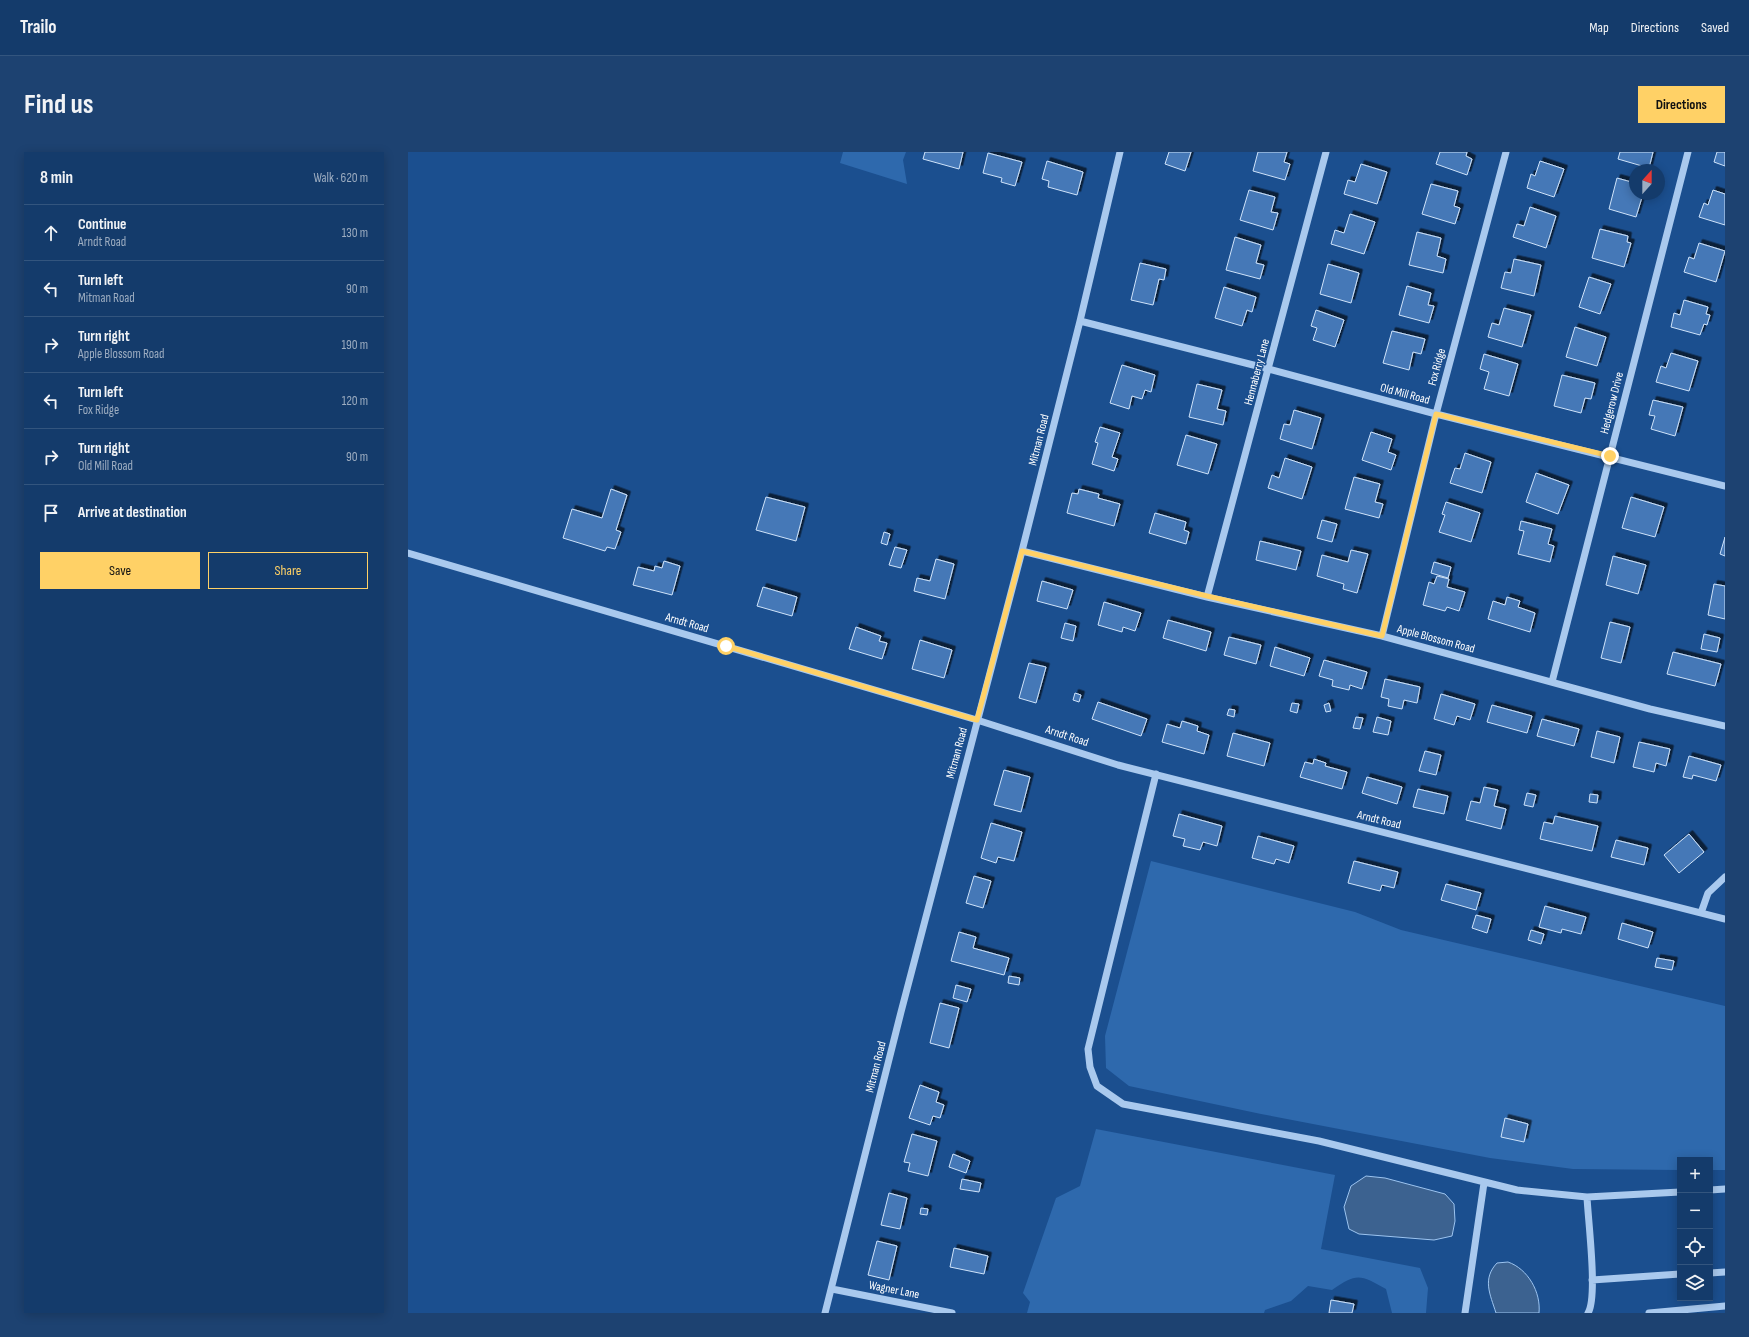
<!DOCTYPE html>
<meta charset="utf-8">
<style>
body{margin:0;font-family:"Sofia Sans Condensed",sans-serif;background:#1d4271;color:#f1f3f6}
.controls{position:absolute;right:12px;bottom:12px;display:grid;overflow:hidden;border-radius:0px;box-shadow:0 2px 10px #0003}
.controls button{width:36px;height:36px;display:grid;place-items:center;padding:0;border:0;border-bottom:1px solid #33557e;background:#143b6b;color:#f1f3f6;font:20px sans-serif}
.compass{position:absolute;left:1221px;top:12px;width:36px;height:36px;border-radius:50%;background:#143b6b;box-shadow:0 2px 10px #0003;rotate:21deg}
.stop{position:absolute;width:12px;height:12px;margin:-9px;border:3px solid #ffd166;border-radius:50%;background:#fff}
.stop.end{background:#ffd166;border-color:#fff;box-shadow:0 1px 4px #0008}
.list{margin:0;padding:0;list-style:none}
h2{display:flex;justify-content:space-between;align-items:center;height:52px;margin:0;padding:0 16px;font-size:17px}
h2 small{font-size:13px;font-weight:400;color:#9dadc1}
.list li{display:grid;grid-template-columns:26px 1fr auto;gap:12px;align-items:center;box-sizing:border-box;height:56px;padding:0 16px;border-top:1px solid #33557e}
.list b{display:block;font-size:15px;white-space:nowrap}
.list p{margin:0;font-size:13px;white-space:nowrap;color:#9dadc1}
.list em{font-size:13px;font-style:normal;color:#9dadc1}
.actions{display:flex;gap:8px;padding:12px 16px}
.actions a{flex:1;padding:9px 0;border:1px solid #ffd166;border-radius:0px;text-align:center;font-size:14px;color:#ffd166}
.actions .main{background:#ffd166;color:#111}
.icon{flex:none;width:22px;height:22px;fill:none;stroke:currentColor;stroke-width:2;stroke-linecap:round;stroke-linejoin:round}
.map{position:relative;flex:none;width:1317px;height:1161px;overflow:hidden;border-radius:0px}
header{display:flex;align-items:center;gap:24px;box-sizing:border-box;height:56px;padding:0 20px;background:#143b6b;border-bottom:1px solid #33557e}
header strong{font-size:19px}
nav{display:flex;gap:22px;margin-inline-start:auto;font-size:14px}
.intro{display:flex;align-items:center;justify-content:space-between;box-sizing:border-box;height:96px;padding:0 24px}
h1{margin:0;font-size:28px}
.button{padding:10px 18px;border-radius:0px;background:#ffd166;color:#111;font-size:14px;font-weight:700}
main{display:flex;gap:24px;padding:0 24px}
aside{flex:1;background:#143b6b;border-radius:0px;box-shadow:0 2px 10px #0003}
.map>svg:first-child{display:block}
.green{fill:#2e69ad}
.water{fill:#3c6290;stroke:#9cc4f0}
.building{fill:#4478b7;stroke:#cfe3fa;filter:url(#shadow)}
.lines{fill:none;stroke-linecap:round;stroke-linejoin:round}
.minor{stroke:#a9c9ee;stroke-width:7}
.route{stroke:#ffd166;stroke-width:5}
.labels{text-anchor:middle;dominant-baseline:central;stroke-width:3;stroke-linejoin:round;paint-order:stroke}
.street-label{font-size:12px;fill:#fff;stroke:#1b4f8f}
</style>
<header>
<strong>Trailo</strong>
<nav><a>Map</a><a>Directions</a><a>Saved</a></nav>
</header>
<div class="intro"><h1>Find us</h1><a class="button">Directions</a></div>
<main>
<aside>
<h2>8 min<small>Walk · 620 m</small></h2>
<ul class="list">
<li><svg class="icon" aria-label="ahead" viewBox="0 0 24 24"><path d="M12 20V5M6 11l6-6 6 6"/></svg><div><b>Continue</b><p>Arndt Road</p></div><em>130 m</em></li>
<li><svg class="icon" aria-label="left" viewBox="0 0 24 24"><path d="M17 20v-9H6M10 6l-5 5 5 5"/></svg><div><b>Turn left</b><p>Mitman Road</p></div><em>90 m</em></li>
<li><svg class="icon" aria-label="right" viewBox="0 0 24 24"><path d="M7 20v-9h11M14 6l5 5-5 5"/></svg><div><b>Turn right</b><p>Apple Blossom Road</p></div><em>190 m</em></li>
<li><svg class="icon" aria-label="left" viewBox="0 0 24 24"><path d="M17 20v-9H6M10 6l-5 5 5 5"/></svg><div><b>Turn left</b><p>Fox Ridge</p></div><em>120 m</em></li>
<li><svg class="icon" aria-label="right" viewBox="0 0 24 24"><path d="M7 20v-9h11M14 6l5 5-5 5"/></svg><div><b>Turn right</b><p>Old Mill Road</p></div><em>90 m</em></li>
<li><svg class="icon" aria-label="arrive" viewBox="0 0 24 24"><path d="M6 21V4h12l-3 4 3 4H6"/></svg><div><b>Arrive at destination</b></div></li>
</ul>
<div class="actions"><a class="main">Save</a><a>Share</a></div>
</aside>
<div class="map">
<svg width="1317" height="1161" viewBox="0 0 1317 1161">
<defs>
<filter id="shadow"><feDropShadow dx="3.5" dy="-3.5" stdDeviation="0" flood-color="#0009"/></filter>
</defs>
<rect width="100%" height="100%" fill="#1b4f8f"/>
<path class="green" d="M 435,0 L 498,0 L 495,8 L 499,32 L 432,11 Z
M 743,709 L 947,760 L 993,778 L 1317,854 L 1317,1018 L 1302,1018 L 1302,1008 L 1272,1008 L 1272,1018 L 1165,1017 L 1082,1006 L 853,962 L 721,934 L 698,916 L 697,884 Z
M 688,977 L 927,1023 L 913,1097 L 1012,1116 L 1020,1136 L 1018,1161 L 984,1161 L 978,1137 C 953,1123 949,1120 924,1138 L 900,1134 L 883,1149 L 857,1158 L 856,1161 L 619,1161 L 622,1150 L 615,1141 L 648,1046 L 672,1034 Z"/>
<path class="water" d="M 958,1024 L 977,1026 L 1037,1042 L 1046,1052 L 1047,1069 L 1044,1084 L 1026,1088 L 951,1082 L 941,1077 L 936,1055 L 943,1034 Z
M 1100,1110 C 1120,1117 1133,1140 1131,1161 L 1088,1161 C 1082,1142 1074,1127 1089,1111 Z"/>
<path class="building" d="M 517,0 L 555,0 L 551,17 L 515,7 Z
M 761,0 L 783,0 L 777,19 L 757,12 Z
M 850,0 L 879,0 L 876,10 L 882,12 L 877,28 L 845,19 Z
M 1032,0 L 1059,0 L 1058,4 L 1064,7 L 1059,23 L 1028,12 Z
M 1212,0 L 1245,0 L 1241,16 L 1210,7 Z
M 1309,0 L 1317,0 L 1317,14 L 1306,10 Z
M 580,1 L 614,10 L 607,34 L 593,30 L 594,26 L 575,21 Z
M 639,9 L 675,20 L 669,43 L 640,35 L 641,29 L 634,27 Z
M 1132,9 L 1156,17 L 1146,45 L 1119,36 L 1123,22 L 1127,24 Z
M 953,12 L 979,20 L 969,52 L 936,42 L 940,28 L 947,30 Z
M 1209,26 L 1227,31 L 1227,42 L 1235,42 L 1228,65 L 1201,57 Z
M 1023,32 L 1050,39 L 1046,54 L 1052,56 L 1047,72 L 1014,62 Z
M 841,38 L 867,45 L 863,60 L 870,61 L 865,78 L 832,68 Z
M 1305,38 L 1317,42 L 1317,73 L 1291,65 L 1296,51 L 1300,53 Z
M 1122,55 L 1148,64 L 1138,96 L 1105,85 L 1109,72 L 1116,74 Z
M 942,62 L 967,70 L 956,102 L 923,92 L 927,78 L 936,81 Z
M 1192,77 L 1220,84 L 1219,90 L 1223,91 L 1216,115 L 1184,106 Z
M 1009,80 L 1033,86 L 1029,104 L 1038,107 L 1035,121 L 1001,113 Z
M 827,85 L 853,93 L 848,111 L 856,113 L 852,127 L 818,118 Z
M 1291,91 L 1317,99 L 1308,130 L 1276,120 L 1281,105 L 1286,107 Z
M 1106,107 L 1133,113 L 1126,144 L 1093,136 L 1097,120 L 1103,121 Z
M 732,111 L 758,117 L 756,128 L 751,127 L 745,153 L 723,148 Z
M 920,112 L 951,121 L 943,151 L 912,142 Z
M 1181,125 L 1203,132 L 1192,162 L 1171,155 Z
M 999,134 L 1023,141 L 1020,153 L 1026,154 L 1021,171 L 991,163 Z
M 816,135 L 848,145 L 844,160 L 839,158 L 834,174 L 807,166 Z
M 1276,148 L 1300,155 L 1298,162 L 1302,163 L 1299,173 L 1296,172 L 1292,183 L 1263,175 L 1266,161 L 1272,163 Z
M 1096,156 L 1123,163 L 1114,195 L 1080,185 L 1084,171 L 1091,173 Z
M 908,158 L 936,168 L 927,195 L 905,188 L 909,176 L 903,174 Z
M 1167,175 L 1198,185 L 1189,214 L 1158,205 Z
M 984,179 L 1017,187 L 1013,202 L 1005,200 L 1001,218 L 975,211 Z
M 1263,201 L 1290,209 L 1281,239 L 1248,230 L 1253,214 L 1258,216 Z
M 1076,202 L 1110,212 L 1101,244 L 1076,237 L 1081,220 L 1072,217 Z
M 714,213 L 747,223 L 743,240 L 737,238 L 734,247 L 724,244 L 721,257 L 702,251 Z
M 1154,223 L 1187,231 L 1183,247 L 1177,246 L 1173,261 L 1146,254 Z
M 789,232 L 814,238 L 809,257 L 818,259 L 815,273 L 781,265 Z
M 1245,248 L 1275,255 L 1267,284 L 1243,277 L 1247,264 L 1241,263 Z
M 886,258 L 913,266 L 904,297 L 872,287 L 876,272 L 882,273 Z
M 692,275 L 712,281 L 704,305 L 710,307 L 706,319 L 684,312 L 690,291 L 687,290 Z
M 963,280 L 984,287 L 980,300 L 988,303 L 983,318 L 954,308 Z
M 778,283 L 809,292 L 800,322 L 769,313 Z
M 1057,301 L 1083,310 L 1074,341 L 1042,331 L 1047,316 L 1052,317 Z
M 877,306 L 904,315 L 894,347 L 860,336 L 864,323 L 871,326 Z
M 1128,321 L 1161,333 L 1150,362 L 1118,350 Z
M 946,325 L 972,332 L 967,350 L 975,352 L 971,366 L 937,357 Z
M 203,337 L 219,343 L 208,378 L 213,380 L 207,397 L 199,395 L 197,399 L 155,386 L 164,357 L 194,366 Z
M 671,337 L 691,342 L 690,346 L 712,352 L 706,374 L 659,361 L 664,341 L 670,342 Z
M 358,345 L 397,355 L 388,389 L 348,378 Z
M 1223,345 L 1256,355 L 1247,385 L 1214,376 Z
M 1038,350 L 1072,361 L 1063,390 L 1031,380 L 1037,363 L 1034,362 Z
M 747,361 L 778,370 L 776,378 L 781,380 L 778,392 L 741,381 Z
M 914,368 L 929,372 L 924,390 L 909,386 Z
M 1113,369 L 1144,377 L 1140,392 L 1146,394 L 1142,410 L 1110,402 L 1116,379 L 1111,378 Z
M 476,380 L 482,382 L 479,393 L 473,391 Z
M 1317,385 L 1317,404 L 1312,402 Z
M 852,389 L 893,399 L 888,418 L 848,408 Z
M 487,395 L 499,398 L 493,416 L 481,413 Z
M 943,398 L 960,402 L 949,441 L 935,437 L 936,432 L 909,424 L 914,403 L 940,410 Z
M 1205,404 L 1238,413 L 1230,442 L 1198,433 Z
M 528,407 L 546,412 L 537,447 L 506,439 L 509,426 L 522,429 Z
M 256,409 L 272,414 L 264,443 L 225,433 L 230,415 L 246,419 L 247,414 L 254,416 Z
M 1026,410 L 1043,415 L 1040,426 L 1023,421 Z
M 1029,424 L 1041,427 L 1039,435 L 1057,440 L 1051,459 L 1039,455 L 1037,459 L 1015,453 L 1021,430 L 1026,432 Z
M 634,429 L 665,438 L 659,457 L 629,449 Z
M 1306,432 L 1317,434 L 1317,467 L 1300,463 Z
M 355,435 L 389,445 L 384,464 L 349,454 Z
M 1099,445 L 1112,449 L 1110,455 L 1127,461 L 1122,480 L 1080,467 L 1085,449 L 1097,453 Z
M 696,450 L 733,461 L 727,479 L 715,475 L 714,480 L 690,473 Z
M 760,468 L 803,480 L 798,499 L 755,486 Z
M 1202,470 L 1222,475 L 1213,511 L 1193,506 Z
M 657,471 L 668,474 L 665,489 L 653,486 Z
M 448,475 L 473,484 L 471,489 L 479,491 L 474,507 L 441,497 Z
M 1296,482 L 1312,486 L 1309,500 L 1293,497 Z
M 821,485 L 853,493 L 848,512 L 816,503 Z
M 512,488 L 544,498 L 536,526 L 504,517 Z
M 867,495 L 902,506 L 896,524 L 862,514 Z
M 1265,500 L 1313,512 L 1307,534 L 1259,522 Z
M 916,508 L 959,520 L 954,537 L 942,533 L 941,538 L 924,534 L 925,528 L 911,524 Z
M 621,511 L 638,515 L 628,551 L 611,546 Z
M 977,527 L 1012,535 L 1009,551 L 996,548 L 994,557 L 980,554 L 981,547 L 973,545 Z
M 667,541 L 673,543 L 671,550 L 665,548 Z
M 1033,542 L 1067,552 L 1062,568 L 1049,564 L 1046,573 L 1026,567 Z
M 690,550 L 739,567 L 733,584 L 684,567 Z
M 884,551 L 891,552 L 889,561 L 882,559 Z
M 921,551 L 923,559 L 918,560 L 916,553 Z
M 1084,553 L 1124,564 L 1119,581 L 1079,570 Z
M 821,557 L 827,558 L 826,565 L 819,563 Z
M 948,565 L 955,566 L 952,577 L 945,576 Z
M 969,565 L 983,569 L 980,583 L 965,580 Z
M 1134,567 L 1171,577 L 1166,594 L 1129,584 Z
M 774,569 L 790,574 L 789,579 L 801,583 L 796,602 L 754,590 L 759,572 L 772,576 Z
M 1189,579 L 1212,585 L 1206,611 L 1183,605 Z
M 825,581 L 862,591 L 856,614 L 819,604 Z
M 1231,590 L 1262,597 L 1258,614 L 1248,611 L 1246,620 L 1225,615 Z
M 1017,599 L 1033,603 L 1028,623 L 1011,619 Z
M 1281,604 L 1313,613 L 1308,629 L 1285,623 L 1284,627 L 1275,625 Z
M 906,607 L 918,611 L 917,614 L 939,620 L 934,637 L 892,625 L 897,610 L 905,612 Z
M 596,618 L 622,625 L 613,660 L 586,653 Z
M 959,625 L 994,635 L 989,652 L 954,641 Z
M 1076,635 L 1090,638 L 1086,654 L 1098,657 L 1093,677 L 1058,668 L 1063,649 L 1072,651 Z
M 1010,637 L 1040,644 L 1036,662 L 1005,655 Z
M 1119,641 L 1128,643 L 1125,655 L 1116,653 Z
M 1182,642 L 1190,643 L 1189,651 L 1181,650 Z
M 771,662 L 814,674 L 809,694 L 795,690 L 792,698 L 775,694 L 777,687 L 765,684 Z
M 1147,664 L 1190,674 L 1184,699 L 1132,687 L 1136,670 L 1145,672 Z
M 583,671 L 614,680 L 606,709 L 590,705 L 588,711 L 573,706 Z
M 1281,682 L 1296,700 L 1271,721 L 1256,703 Z
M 850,684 L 886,694 L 881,711 L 868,707 L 866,712 L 844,706 Z
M 1208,688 L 1240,696 L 1236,713 L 1203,705 Z
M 946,709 L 990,720 L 986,736 L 974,733 L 972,739 L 940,731 Z
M 566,724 L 583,729 L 575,756 L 558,751 Z
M 1038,732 L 1073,741 L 1068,758 L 1033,748 Z
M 1137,754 L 1178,765 L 1173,782 L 1154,777 L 1153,781 L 1131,775 Z
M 1068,763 L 1083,767 L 1079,781 L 1064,776 Z
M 1214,771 L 1245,780 L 1240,796 L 1210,787 Z
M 1123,778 L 1136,782 L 1133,792 L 1120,788 Z
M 551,780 L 568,785 L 565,796 L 601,806 L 596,823 L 543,809 Z
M 1249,806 L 1266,809 L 1264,818 L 1247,815 Z
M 601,824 L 612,826 L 611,833 L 600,831 Z
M 548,833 L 563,837 L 559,850 L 545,846 Z
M 532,851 L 551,856 L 541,896 L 522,891 Z
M 512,933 L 531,940 L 528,950 L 536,953 L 532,966 L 525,964 L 522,973 L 501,966 Z
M 1097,966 L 1120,972 L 1116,990 L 1093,985 Z
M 504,982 L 529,989 L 520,1024 L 500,1019 L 502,1011 L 496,1010 Z
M 545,1002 L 562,1009 L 558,1021 L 541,1015 Z
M 554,1027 L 573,1031 L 571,1040 L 552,1037 Z
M 481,1041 L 499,1046 L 492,1077 L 473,1073 Z
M 513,1056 L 520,1057 L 519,1063 L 512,1062 Z
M 469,1089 L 489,1094 L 481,1128 L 460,1123 Z
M 546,1096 L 580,1104 L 576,1122 L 542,1115 Z
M 923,1148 L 946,1152 L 944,1161 L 921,1161 Z"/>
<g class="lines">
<path class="minor" d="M 672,169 L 861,217 L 1028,262 L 1317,334
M 614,399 L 799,445 L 974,484 L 1242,557 L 1317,574
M 0,401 L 569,568 L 710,613 L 1317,767
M 799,445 L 918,0
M 974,484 L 1028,262 L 1098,0
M 1144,530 L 1280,0
M 748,622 L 680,897 L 682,915 L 689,934 L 715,952 L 911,989 L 1109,1038 L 1179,1045 L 1272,1040
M 1293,761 L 1300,741 L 1317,725
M 1302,1038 L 1317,1037
M 1179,1045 C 1180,1068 1190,1145 1180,1161
M 1302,1121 L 1317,1120
M 1184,1128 L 1272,1122
M 424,1137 L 544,1161
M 417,1161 L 493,860 L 614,399 L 672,169 L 712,0
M 1057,1161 L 1076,1031
M 1241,1161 L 1317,1154"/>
</g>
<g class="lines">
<path class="route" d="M 318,494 L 569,568 L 614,399 L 799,444 L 974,484 L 1028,262 L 1202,304"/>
</g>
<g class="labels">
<g class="street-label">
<text transform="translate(1029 215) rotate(-75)">Fox Ridge</text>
<text transform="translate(849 220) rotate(-75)">Hennaberry Lane</text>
<text transform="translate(997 242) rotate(15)">Old Mill Road</text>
<text transform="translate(1204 251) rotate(-76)">Hedgerow Drive</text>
<text transform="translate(631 288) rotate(-76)">Mitman Road</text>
<text transform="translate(279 471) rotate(16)">Arndt Road</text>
<text transform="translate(1028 487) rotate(15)">Apple Blossom Road</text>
<text transform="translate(659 584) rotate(18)">Arndt Road</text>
<text transform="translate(549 601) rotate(-75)">Mitman Road</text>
<text transform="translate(971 668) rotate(14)">Arndt Road</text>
<text transform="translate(468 915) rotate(-76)">Mitman Road</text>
<text transform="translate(486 1138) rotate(11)">Wagner Lane</text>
</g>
</g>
</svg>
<div class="controls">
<button>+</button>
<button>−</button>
<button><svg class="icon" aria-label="locate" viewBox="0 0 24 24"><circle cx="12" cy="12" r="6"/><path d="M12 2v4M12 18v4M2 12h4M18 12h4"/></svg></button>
<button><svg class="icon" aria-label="layers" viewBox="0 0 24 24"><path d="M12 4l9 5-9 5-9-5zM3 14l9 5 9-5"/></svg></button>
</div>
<svg class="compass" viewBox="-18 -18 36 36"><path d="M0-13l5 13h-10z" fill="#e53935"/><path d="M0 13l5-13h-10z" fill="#9dadc1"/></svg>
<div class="stop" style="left:318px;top:494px"></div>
<div class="stop end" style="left:1202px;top:304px"></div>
</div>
</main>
